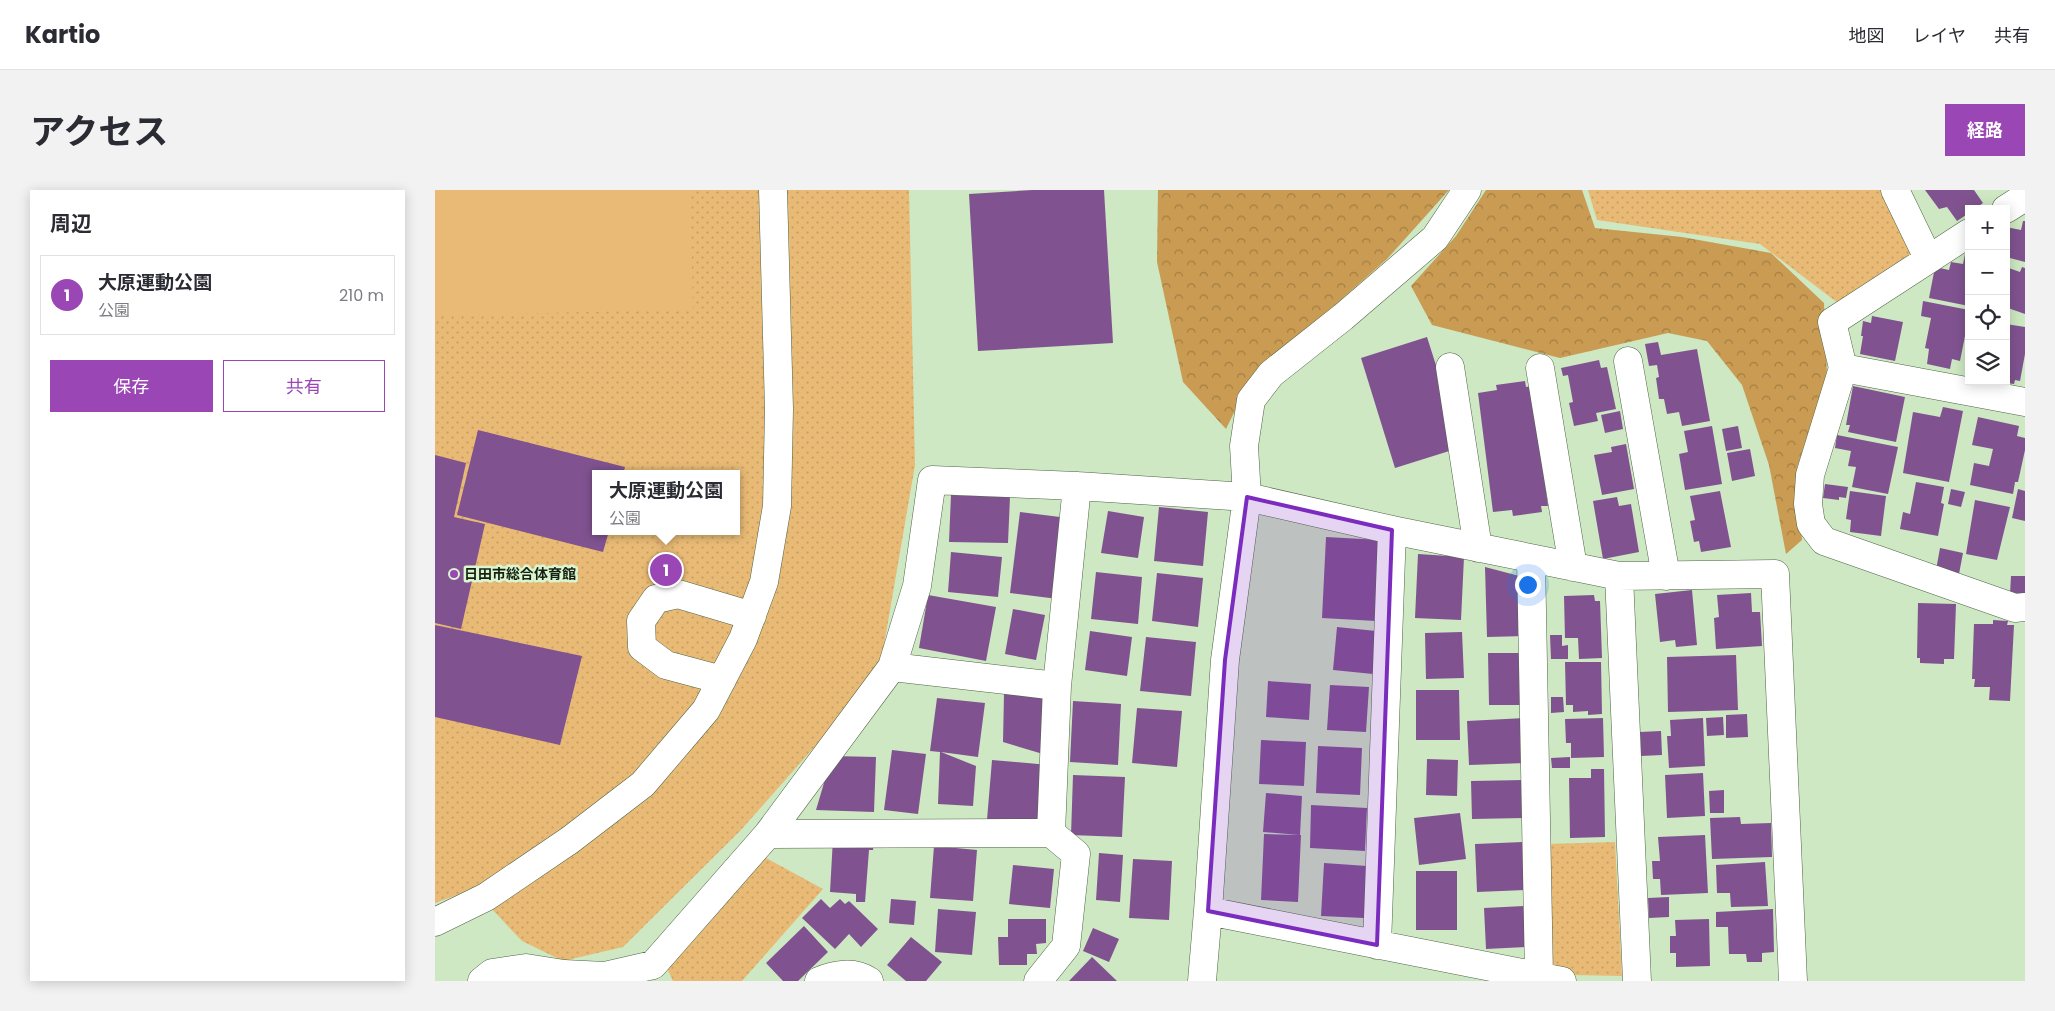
<!DOCTYPE html>
<html lang="ja">
<meta charset="utf-8">
<style>
body{margin:0;font-family:Poppins,"Noto Sans JP",sans-serif;background:#f2f2f3;color:#2b2b33}
.controls{position:absolute;right:15px;top:15px;display:grid;overflow:hidden;border-radius:0px;box-shadow:0 2px 12px #0003}
.controls button{width:45px;height:45px;display:grid;place-items:center;padding:0;border:0;border-bottom:1px solid #e1e1e2;background:#fff;color:#2b2b33;font:25px sans-serif}
.you{position:absolute;left:1092px;top:394px;width:18px;height:18px;margin:-12px;border:4px solid #fff;border-radius:50%;background:#1a73e8;box-shadow:0 0 0 8px #1a73e833}
.badge{display:grid;place-items:center;width:32px;height:32px;border-radius:50%;background:#9a47b5;color:#fff;font-size:16px;font-weight:700}
.pin{position:absolute;translate:-50% -50%;border:2px solid #fff;box-shadow:0 1px 5px #0006}
.popup{position:absolute;left:157px;top:280px;width:148px;height:65px;box-sizing:border-box;display:grid;place-content:center;border-radius:0px;background:#fff;filter:drop-shadow(0 1px 4px #0005);font-size:16px;white-space:nowrap;color:#7c7c81}
.popup b{font-size:19px;color:#2b2b33}
.popup::after{content:'';position:absolute;left:50%;top:100%;margin-left:-10px;border:10px solid transparent;border-top-color:#fff}
.list{margin:0;padding:0;list-style:none}
h2{display:flex;justify-content:space-between;align-items:center;height:65px;margin:0;padding:0 20px;font-size:21px}
h2 small{font-size:16px;font-weight:400;color:#7c7c81}
.list li{display:grid;grid-template-columns:32px 1fr auto;gap:15px;align-items:center;box-sizing:border-box;height:80px;margin:0 10px 10px;padding:0 10px;border:1px solid #e1e1e2;border-radius:0px}
.list b{display:block;font-size:19px;white-space:nowrap}
.list p{margin:0;font-size:16px;white-space:nowrap;color:#7c7c81}
.list em{font-size:16px;font-style:normal;color:#7c7c81}
.actions{display:flex;gap:10px;padding:15px 20px}
.actions a{flex:1;padding:11px 0;border:1px solid #9a47b5;border-radius:0px;text-align:center;font-size:18px;color:#9a47b5}
.actions .main{background:#9a47b5;color:#fff}
.icon{flex:none;width:28px;height:28px;fill:none;stroke:currentColor;stroke-width:2;stroke-linecap:round;stroke-linejoin:round}
.map{position:relative;flex:none;width:1590px;height:791px;overflow:hidden;border-radius:0px}
header{display:flex;align-items:center;gap:30px;box-sizing:border-box;height:70px;padding:0 25px;background:#fff;border-bottom:1px solid #e1e1e2}
header strong{font-size:24px}
nav{display:flex;gap:28px;margin-inline-start:auto;font-size:18px}
.intro{display:flex;align-items:center;justify-content:space-between;box-sizing:border-box;height:120px;padding:0 30px}
h1{margin:0;font-size:35px}
.button{padding:12px 22px;border-radius:0px;background:#9a47b5;color:#fff;font-size:18px;font-weight:700}
main{display:flex;gap:30px;padding:0 30px}
aside{flex:1;background:#fff;border-radius:0px;box-shadow:0 2px 12px #0003}
.map>svg:first-child{display:block}
.green{fill:url(#green-dots);fill-rule:evenodd}
.forest{fill:url(#forest-crowns)}
.pitch{fill:#e8ba75}
.building{fill:#805390}
.lines{fill:none;stroke-linecap:round;stroke-linejoin:round}
.minor-casing{stroke:#4e6545;stroke-width:29}
.minor{stroke:#fff;stroke-width:28}
.marked{fill:#7b2cbf;fill-opacity:0.2;stroke:#7b2cbf;stroke-width:4;stroke-linejoin:round}
.poi-dot{fill:#9a47b5;stroke:#daf5cf;stroke-width:2}
.labels{text-anchor:middle;dominant-baseline:central;stroke-width:5;stroke-linejoin:round;paint-order:stroke}
.poi-label{font-size:14px;font-weight:bold;fill:#162012;stroke:#daf5cf;text-anchor:start}
</style>
<header>
<strong>Kartio</strong>
<nav><a>地図</a><a>レイヤ</a><a>共有</a></nav>
</header>
<div class="intro"><h1>アクセス</h1><a class="button">経路</a></div>
<main>
<aside>
<h2>周辺<small></small></h2>
<ul class="list">
<li><span class="badge">1</span><div><b>大原運動公園</b><p>公園</p></div><em>210 m</em></li>
</ul>
<div class="actions"><a class="main">保存</a><a>共有</a></div>
</aside>
<div class="map">
<svg width="1590" height="791" viewBox="0 0 1590 791">
<defs>
<pattern id="green-dots" width="8" height="8" patternUnits="userSpaceOnUse" patternTransform="scale(1.25)"><rect width="8" height="8" fill="#e8ba75"/><path d="M2 2h.1M6 6h.1" fill="none" stroke="#c6a064" stroke-width="1.8" stroke-linecap="round"/></pattern>
<pattern id="forest-crowns" width="20" height="18" patternUnits="userSpaceOnUse" patternTransform="scale(1.25)"><rect width="20" height="18" fill="#ca9b52"/><path d="M2 6a3 3 0 1 1 6 0M12 15a3 3 0 1 1 6 0" fill="none" stroke="#a37e43"/></pattern>
</defs>
<rect width="100%" height="100%" fill="#cde8c2"/>
<path class="green" d="M 0,0 L 474,0 L 480,275 L 444,484 L 305,641 L 188,757 L 128,771 L 87,751 L 38,699 L 0,713 ZM 161,284 L 301,284 L 301,341 L 161,341 Z
M 1153,0 L 1449,0 L 1480,62 L 1403,113 L 1325,54 L 1162,30 Z
M 1180,652 L 1187,786 L 1138,785 L 1115,777 L 1111,654 Z
M 324,664 L 388,699 L 307,791 L 238,791 L 229,772 Z"/>
<path class="forest" d="M 723,0 L 1014,0 L 952,69 L 815,190 L 791,239 L 748,192 L 722,72 Z
M 1051,0 L 1147,0 L 1160,38 L 1247,47 L 1336,63 L 1389,113 L 1392,185 L 1362,278 L 1367,350 L 1351,364 L 1334,275 L 1307,195 L 1272,151 L 1233,143 L 1125,168 L 997,135 L 976,96 L 1021,46 Z"/>
<path class="pitch" d="M 0,0 L 255,0 L 258,119 L 0,126 Z"/>
<path class="building" d="M 597,0 L 669,0 L 678,153 L 543,161 L 534,4 Z
M 1490,0 L 1539,0 L 1548,13 L 1540,19 L 1534,19 L 1534,23 L 1522,31 L 1512,17 L 1504,19 Z
M 1588,31 L 1590,31 L 1590,72 L 1571,67 L 1571,37 L 1586,40 Z
M 1531,59 L 1534,59 L 1534,116 L 1494,108 L 1500,77 L 1514,80 L 1516,72 L 1528,74 Z
M 1571,77 L 1585,82 L 1587,77 L 1590,78 L 1590,124 L 1573,118 L 1575,112 L 1571,111 Z
M 1488,111 L 1534,120 L 1534,141 L 1531,141 L 1525,171 L 1517,169 L 1515,179 L 1492,174 L 1494,159 L 1490,158 L 1496,128 L 1486,126 Z
M 1437,126 L 1468,132 L 1460,171 L 1425,164 L 1428,146 L 1426,146 L 1428,131 L 1436,133 Z
M 1571,134 L 1590,137 L 1590,164 L 1585,191 L 1580,190 L 1579,194 L 1571,193 Z
M 992,147 L 1027,257 L 960,278 L 926,168 Z
M 1223,152 L 1226,165 L 1262,159 L 1275,231 L 1247,236 L 1244,222 L 1232,224 L 1229,209 L 1224,209 L 1221,188 L 1224,187 L 1222,175 L 1214,176 L 1210,154 Z
M 1164,170 L 1166,178 L 1172,177 L 1181,219 L 1161,223 L 1163,231 L 1139,236 L 1134,213 L 1138,212 L 1133,185 L 1128,186 L 1126,178 Z
M 1090,191 L 1091,197 L 1097,196 L 1113,316 L 1106,316 L 1107,322 L 1078,326 L 1077,320 L 1058,322 L 1043,203 L 1062,200 L 1061,195 Z
M 1418,196 L 1470,207 L 1461,252 L 1413,242 L 1415,235 L 1411,235 Z
M 1508,217 L 1528,221 L 1514,292 L 1468,283 L 1478,222 L 1505,227 Z
M 1185,221 L 1188,239 L 1170,243 L 1166,225 Z
M 1543,227 L 1584,236 L 1582,246 L 1590,248 L 1590,260 L 1583,292 L 1580,292 L 1578,304 L 1535,295 L 1539,273 L 1554,276 L 1558,259 L 1537,255 Z
M 1277,236 L 1287,294 L 1250,300 L 1244,264 L 1253,262 L 1249,241 Z
M 1303,236 L 1307,258 L 1291,261 L 1287,239 Z
M 43,240 L 190,277 L 188,284 L 161,284 L 161,341 L 174,341 L 168,362 L 22,325 Z
M 1402,245 L 1463,257 L 1453,304 L 1417,297 L 1421,277 L 1413,276 L 1416,261 L 1400,258 Z
M 1191,254 L 1199,299 L 1167,305 L 1159,265 L 1177,262 L 1176,257 Z
M 1315,259 L 1320,286 L 1297,291 L 1292,263 Z
M 0,265 L 31,273 L 19,327 L 50,334 L 26,439 L 0,433 Z
M 1481,292 L 1509,297 L 1506,313 L 1509,314 L 1503,346 L 1465,339 L 1468,322 L 1475,324 Z
M 1390,294 L 1413,297 L 1411,308 L 1404,307 L 1404,310 L 1388,308 Z
M 1516,299 L 1530,302 L 1526,317 L 1513,314 Z
M 1583,299 L 1590,301 L 1590,331 L 1577,328 Z
M 1285,301 L 1296,357 L 1266,362 L 1264,351 L 1259,352 L 1255,331 L 1260,330 L 1255,306 Z
M 1415,301 L 1451,306 L 1446,346 L 1415,342 L 1416,330 L 1411,329 Z
M 516,305 L 575,307 L 573,353 L 514,352 Z
M 1182,307 L 1184,316 L 1196,314 L 1204,362 L 1168,369 L 1158,311 Z
M 1540,310 L 1575,317 L 1562,370 L 1531,364 Z
M 724,317 L 773,322 L 768,376 L 719,371 Z
M 673,321 L 709,327 L 703,368 L 666,363 Z
M 585,322 L 633,328 L 623,409 L 575,403 Z
M 891,347 L 946,350 L 941,431 L 887,428 Z
M 1505,358 L 1528,363 L 1524,384 L 1501,380 Z
M 516,362 L 567,367 L 563,407 L 513,402 Z
M 983,364 L 1029,367 L 1026,430 L 980,428 Z
M 1050,377 L 1092,388 L 1093,446 L 1052,447 Z
M 661,382 L 707,387 L 703,434 L 656,429 Z
M 722,383 L 768,388 L 763,437 L 717,431 Z
M 1576,386 L 1590,386 L 1590,404 L 1575,404 Z
M 1257,400 L 1262,455 L 1241,457 L 1240,450 L 1225,452 L 1220,404 Z
M 1316,403 L 1317,422 L 1325,422 L 1327,456 L 1281,459 L 1279,428 L 1284,427 L 1282,405 Z
M 493,405 L 561,417 L 551,471 L 484,458 Z
M 1159,405 L 1160,411 L 1165,411 L 1167,468 L 1144,469 L 1143,448 L 1130,448 L 1129,406 Z
M 1483,413 L 1521,414 L 1519,469 L 1509,469 L 1509,474 L 1485,473 L 1485,468 L 1482,468 Z
M 578,419 L 610,425 L 601,470 L 570,464 Z
M 1558,430 L 1573,431 L 1572,435 L 1579,435 L 1575,511 L 1554,510 L 1555,497 L 1539,497 L 1540,489 L 1537,489 L 1539,434 L 1558,434 Z
M 0,435 L 147,466 L 125,555 L 0,527 Z
M 902,437 L 941,441 L 938,484 L 898,480 Z
M 655,441 L 697,447 L 692,486 L 650,480 Z
M 1027,442 L 1029,488 L 991,489 L 990,443 Z
M 1115,445 L 1127,445 L 1127,456 L 1133,455 L 1133,469 L 1116,469 Z
M 711,447 L 761,452 L 756,506 L 705,501 Z
M 1053,463 L 1089,463 L 1090,515 L 1054,515 Z
M 1301,465 L 1303,520 L 1233,522 L 1232,467 Z
M 1130,472 L 1166,472 L 1167,524 L 1153,525 L 1153,521 L 1138,522 L 1138,515 L 1131,515 Z
M 833,491 L 876,494 L 874,530 L 831,527 Z
M 895,495 L 934,497 L 931,542 L 892,540 Z
M 981,500 L 1024,500 L 1025,550 L 981,550 Z
M 569,504 L 610,505 L 608,564 L 568,552 Z
M 1116,507 L 1128,507 L 1129,522 L 1116,523 Z
M 502,508 L 550,513 L 543,567 L 506,562 L 541,576 L 538,616 L 503,614 L 505,562 L 495,561 Z
M 638,511 L 686,514 L 683,575 L 635,572 Z
M 702,518 L 747,521 L 742,577 L 697,573 Z
M 1312,524 L 1313,547 L 1291,548 L 1291,525 Z
M 1288,527 L 1289,545 L 1272,546 L 1271,528 Z
M 1090,528 L 1092,573 L 1034,575 L 1032,531 Z
M 1168,528 L 1169,567 L 1136,568 L 1136,553 L 1131,553 L 1130,529 Z
M 1268,528 L 1270,576 L 1234,578 L 1232,546 L 1236,546 L 1235,530 Z
M 1226,541 L 1227,565 L 1206,566 L 1205,542 Z
M 826,550 L 871,552 L 869,596 L 824,594 Z
M 883,556 L 927,558 L 925,605 L 881,603 Z
M 457,560 L 491,564 L 483,624 L 449,620 Z
M 397,566 L 441,567 L 439,622 L 381,620 Z
M 1135,567 L 1135,578 L 1117,578 L 1116,568 Z
M 992,569 L 1023,570 L 1022,606 L 991,605 Z
M 557,570 L 614,575 L 607,636 L 552,630 Z
M 1156,579 L 1169,579 L 1170,647 L 1135,648 L 1134,588 L 1156,588 Z
M 1268,583 L 1270,626 L 1232,628 L 1230,585 Z
M 638,585 L 690,587 L 687,647 L 636,645 Z
M 1089,590 L 1090,628 L 1037,629 L 1036,591 Z
M 1289,600 L 1289,623 L 1275,623 L 1274,601 Z
M 831,603 L 867,606 L 865,645 L 828,642 Z
M 876,615 L 932,618 L 930,661 L 875,658 Z
M 1025,623 L 1031,669 L 984,675 L 979,628 Z
M 1305,627 L 1306,634 L 1336,633 L 1337,667 L 1277,669 L 1275,628 Z
M 829,644 L 866,645 L 863,712 L 826,710 Z
M 1270,645 L 1273,703 L 1226,705 L 1225,689 L 1218,689 L 1217,671 L 1225,671 L 1223,647 Z
M 398,648 L 439,651 L 438,660 L 434,660 L 430,712 L 421,712 L 421,704 L 395,702 Z
M 1088,652 L 1090,700 L 1042,702 L 1040,654 Z
M 499,656 L 542,660 L 538,711 L 495,708 Z
M 664,663 L 688,665 L 685,712 L 661,710 Z
M 698,669 L 737,671 L 734,730 L 694,728 Z
M 1330,672 L 1333,716 L 1296,717 L 1295,703 L 1282,703 L 1281,675 Z
M 889,673 L 932,676 L 929,728 L 886,726 Z
M 578,675 L 619,679 L 615,718 L 574,714 Z
M 981,681 L 1022,681 L 1022,740 L 981,740 Z
M 1234,707 L 1234,727 L 1214,728 L 1213,708 Z
M 386,709 L 395,718 L 405,709 L 410,714 L 414,711 L 443,739 L 426,757 L 414,744 L 400,759 L 367,728 Z
M 456,709 L 481,711 L 479,735 L 454,733 Z
M 1089,716 L 1091,757 L 1051,759 L 1049,718 Z
M 503,719 L 541,722 L 537,765 L 500,762 Z
M 1338,719 L 1339,762 L 1327,763 L 1327,772 L 1312,772 L 1311,764 L 1294,764 L 1293,737 L 1281,737 L 1281,722 Z
M 573,729 L 611,729 L 611,753 L 601,754 L 602,764 L 592,764 L 592,775 L 564,775 L 563,747 L 573,747 Z
M 1274,729 L 1275,776 L 1241,777 L 1241,763 L 1235,763 L 1235,746 L 1241,746 L 1240,730 Z
M 369,736 L 393,762 L 363,791 L 348,791 L 331,773 Z
M 658,738 L 684,749 L 674,772 L 648,761 Z
M 476,747 L 507,772 L 491,791 L 471,791 L 452,775 Z
M 657,767 L 682,791 L 634,791 Z"/>
<g class="lines">
<defs>
<path id="minor" d="M 1460,0 L 1493,68
M 1571,19 L 1590,7
M 1534,43 L 1397,132 L 1408,178 L 1375,285 L 1373,314 L 1376,334 L 1389,351 L 1580,418 L 1590,417
M 1193,171 L 1231,386
M 1015,177 L 1043,358
M 1105,178 L 1138,377
M 1408,178 L 1590,212
M 1096,369 L 1104,786
M 1184,386 L 1202,791
M 457,477 L 622,496
M 287,490 L 231,475 L 207,457 L 206,431 L 221,409 L 243,404 L 317,426
M 616,643 L 622,496 L 642,296
M 333,644 L 616,643 L 641,664 L 631,756 L 603,791
M 773,721 L 1127,791
M 0,732 L 51,707 L 135,650 L 208,594 L 271,520 L 308,449 L 329,392 L 342,316 L 344,219 L 338,0
M 942,755 L 957,340
M 47,791 L 57,783 L 91,778 L 129,784 L 170,786 L 218,775 L 333,644 L 457,477 L 482,396 L 497,290 L 642,296 L 812,307 L 957,340 L 1184,386 L 1340,384 L 1358,791
M 384,791 C 400,784 419,781 434,791
M 767,791 L 773,721 L 790,470 L 812,307 L 809,256 L 816,210 L 836,184 L 908,127 L 1000,48 L 1032,0"/>
</defs>
<use href="#minor" class="minor-casing"/>
<use href="#minor" class="minor"/>
</g>
<path class="marked" d="M 812,307 L 957,340 L 942,755 L 773,721 L 790,470 Z"/>
<circle class="poi-dot" cx="19" cy="384" r="5"/>
<g class="labels">
<g class="poi-label">
<text x="29" y="384">日田市総合体育館</text>
</g>
</g>
</svg>
<div class="controls">
<button>+</button>
<button>−</button>
<button><svg class="icon" aria-label="locate" viewBox="0 0 24 24"><circle cx="12" cy="12" r="6"/><path d="M12 2v4M12 18v4M2 12h4M18 12h4"/></svg></button>
<button><svg class="icon" aria-label="layers" viewBox="0 0 24 24"><path d="M12 4l9 5-9 5-9-5zM3 14l9 5 9-5"/></svg></button>
</div>
<div class="you"></div>
<div class="pin badge" style="left:231px;top:380px">1</div>
<div class="popup"><b>大原運動公園</b>公園</div>
</div>
</main>
